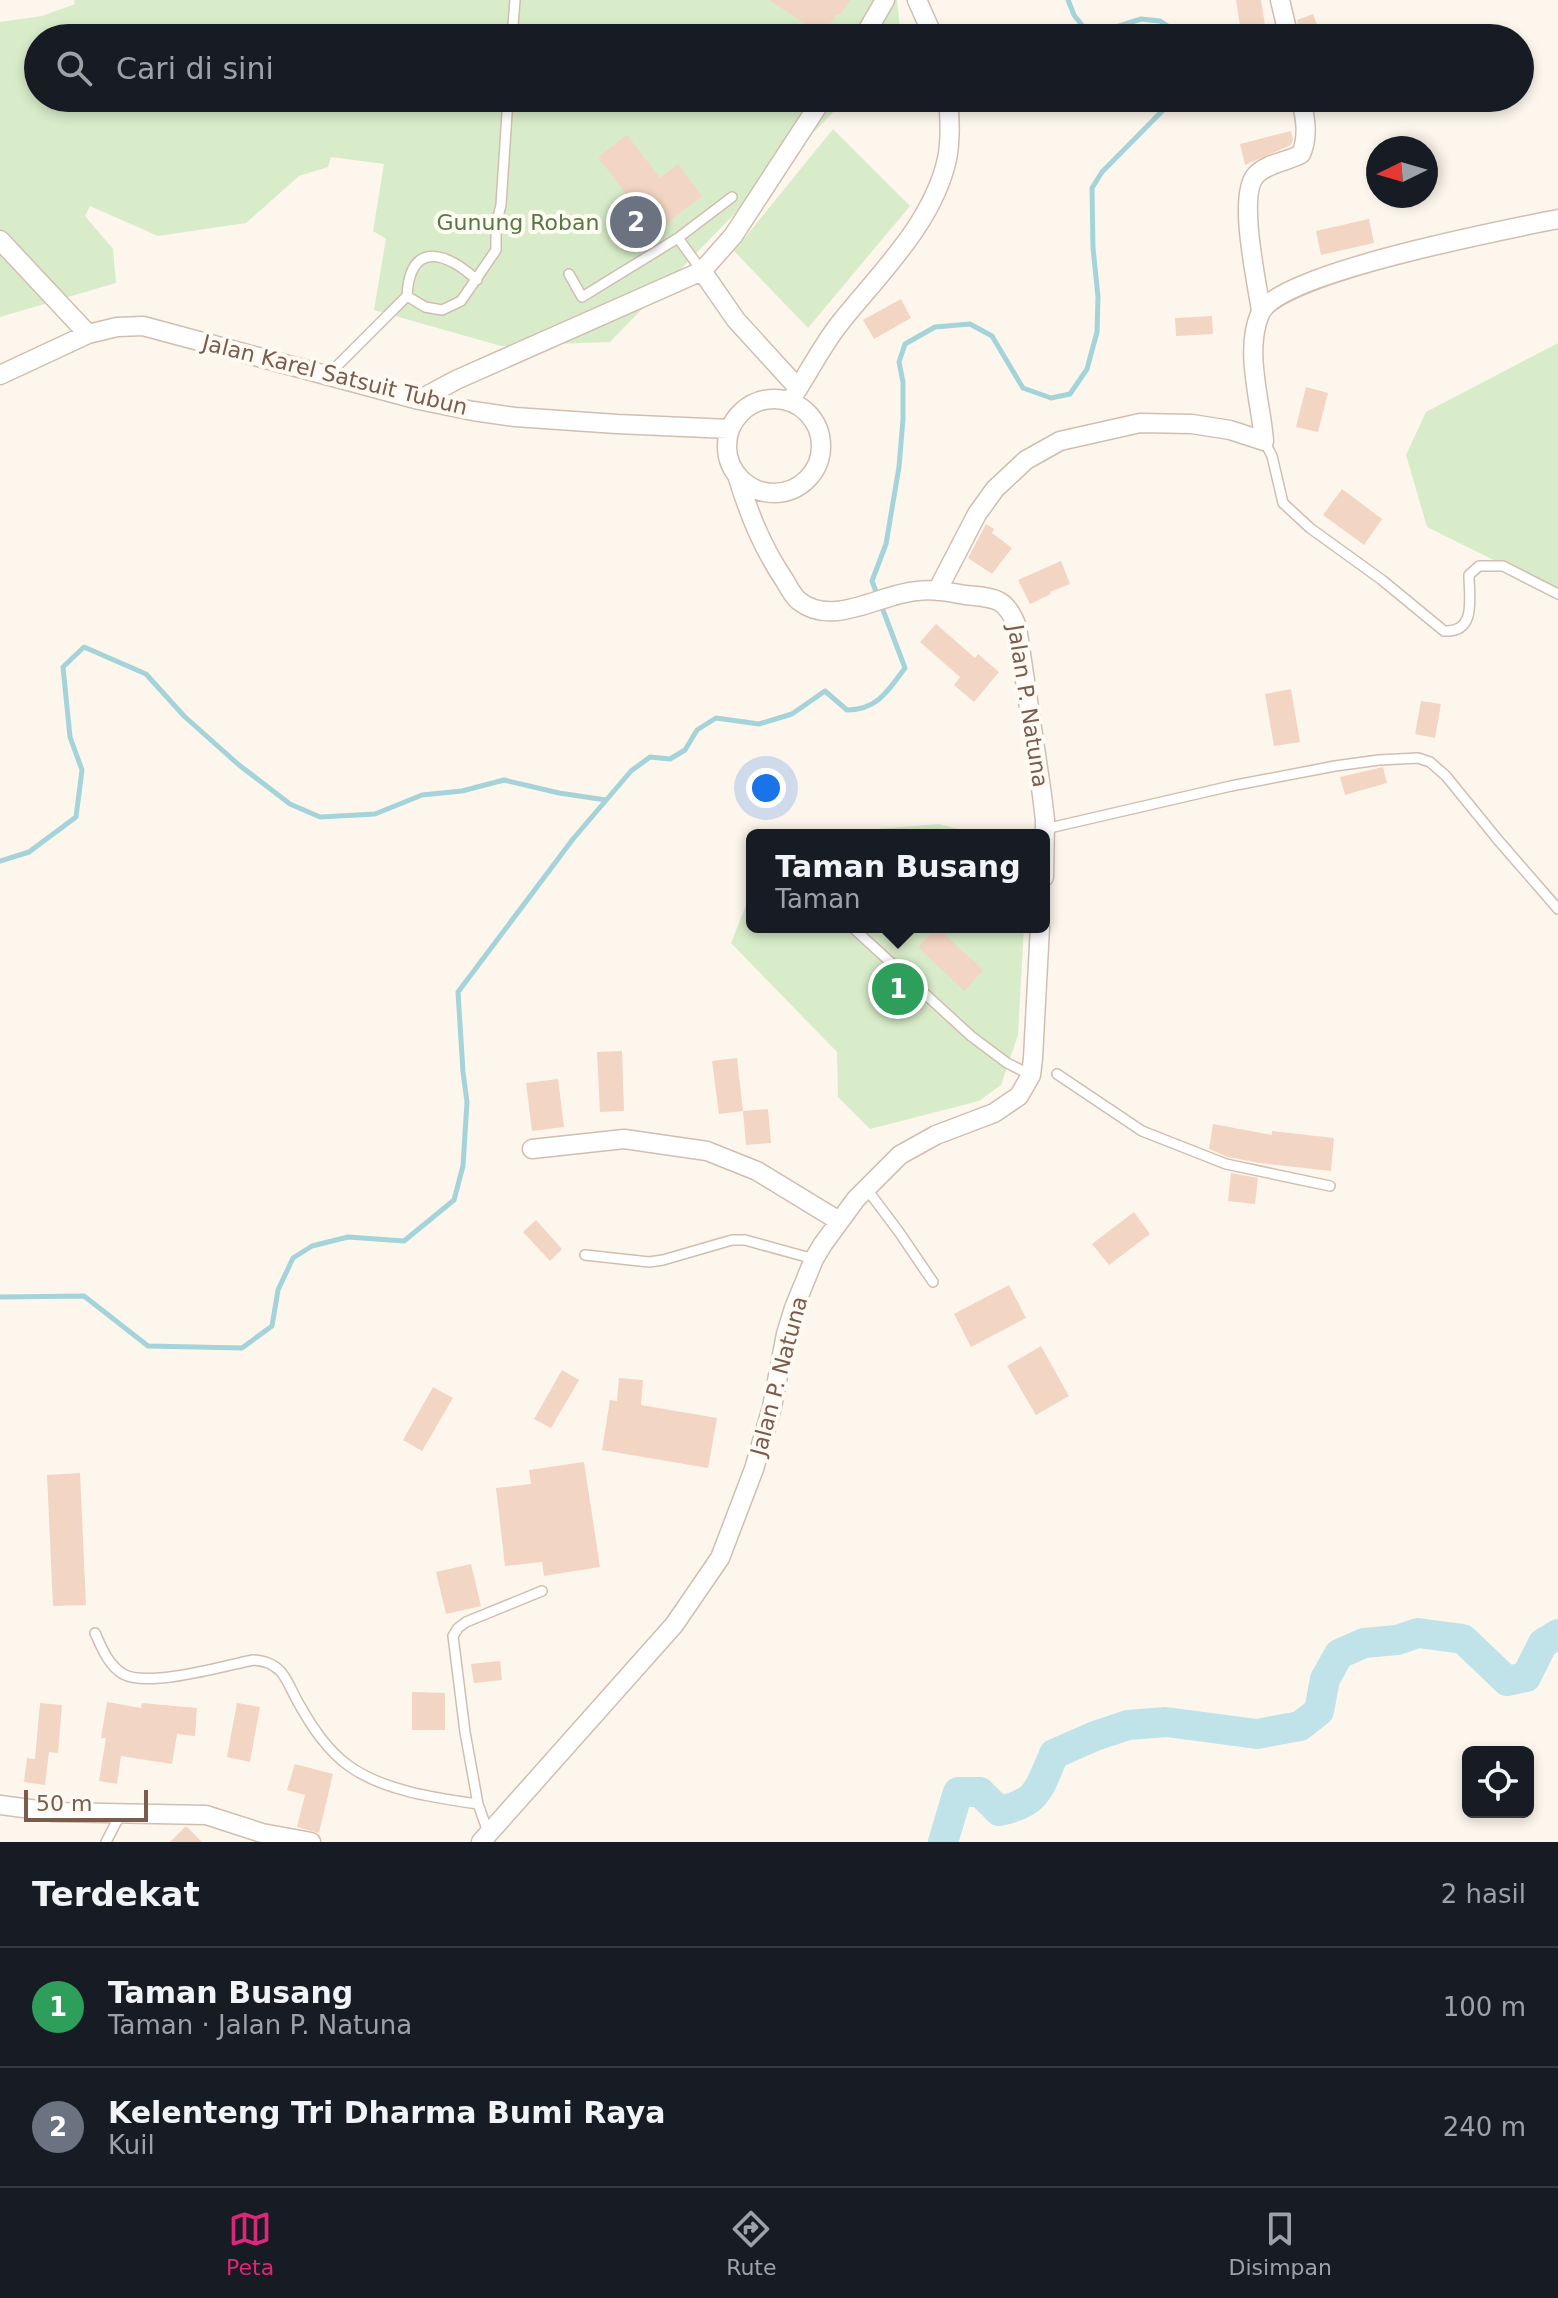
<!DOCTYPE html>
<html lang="id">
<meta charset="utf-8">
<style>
body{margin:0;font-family:"DejaVu Sans",sans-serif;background:#20242c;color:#f1f3f6}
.controls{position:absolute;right:24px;bottom:24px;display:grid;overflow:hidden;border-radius:12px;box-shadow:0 4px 12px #0003}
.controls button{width:72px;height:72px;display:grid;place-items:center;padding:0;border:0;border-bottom:2px solid #363941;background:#171b24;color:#f1f3f6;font:40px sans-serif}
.compass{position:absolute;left:1366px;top:136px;width:72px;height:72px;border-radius:50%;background:#171b24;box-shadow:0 4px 12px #0003;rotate:265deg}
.scale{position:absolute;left:24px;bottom:20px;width:124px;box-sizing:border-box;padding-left:8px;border:4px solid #7a5c4d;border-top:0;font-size:22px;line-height:28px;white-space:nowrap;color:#7a5c4d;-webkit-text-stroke:6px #fffaf3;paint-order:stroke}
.you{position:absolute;left:766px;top:788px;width:28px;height:28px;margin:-20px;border:6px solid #fff;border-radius:50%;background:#1a73e8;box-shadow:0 0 0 12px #1a73e833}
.badge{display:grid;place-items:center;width:52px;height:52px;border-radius:50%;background:#db2777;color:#fff;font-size:26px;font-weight:700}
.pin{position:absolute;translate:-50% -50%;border:4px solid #fff;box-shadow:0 2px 8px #0006}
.popup{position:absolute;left:746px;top:829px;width:304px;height:104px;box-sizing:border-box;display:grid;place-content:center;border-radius:12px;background:#171b24;filter:drop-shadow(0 2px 6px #0005);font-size:26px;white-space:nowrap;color:#9ea1a6}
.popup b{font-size:30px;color:#f1f3f6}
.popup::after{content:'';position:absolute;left:50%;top:100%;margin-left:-16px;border:16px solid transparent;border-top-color:#171b24}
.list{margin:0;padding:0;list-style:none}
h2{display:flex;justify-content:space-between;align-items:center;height:104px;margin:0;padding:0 32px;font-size:34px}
h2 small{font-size:26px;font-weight:400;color:#9ea1a6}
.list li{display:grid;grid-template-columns:52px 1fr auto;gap:24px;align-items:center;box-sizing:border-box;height:120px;padding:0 32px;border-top:2px solid #363941}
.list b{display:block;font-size:30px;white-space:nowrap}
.list p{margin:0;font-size:26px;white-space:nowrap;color:#9ea1a6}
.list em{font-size:26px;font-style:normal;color:#9ea1a6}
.icon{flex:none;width:44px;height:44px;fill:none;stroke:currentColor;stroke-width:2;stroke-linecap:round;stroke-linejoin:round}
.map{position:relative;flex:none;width:1558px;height:1842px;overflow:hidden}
.search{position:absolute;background:#171b24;box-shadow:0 4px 12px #0003;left:24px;right:24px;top:24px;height:88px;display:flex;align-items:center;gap:20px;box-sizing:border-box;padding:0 28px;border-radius:44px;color:#9ea1a6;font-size:30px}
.sheet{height:344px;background:#171b24}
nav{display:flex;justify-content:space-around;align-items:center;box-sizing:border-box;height:112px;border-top:2px solid #363941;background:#171b24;font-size:22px;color:#9ea1a6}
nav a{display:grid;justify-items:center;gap:4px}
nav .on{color:#db2777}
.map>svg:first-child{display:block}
.green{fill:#d8ecc9}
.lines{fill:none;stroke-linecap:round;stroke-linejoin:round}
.stream{stroke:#a5d3da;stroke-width:5}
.river{stroke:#bfe3e8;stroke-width:30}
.building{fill:#f3d5c3}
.service-casing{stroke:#d1beb0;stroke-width:12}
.minor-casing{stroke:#d1beb0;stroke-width:21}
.service{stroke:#fff;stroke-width:9}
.minor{stroke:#fff;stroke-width:18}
.labels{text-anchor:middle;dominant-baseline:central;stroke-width:8;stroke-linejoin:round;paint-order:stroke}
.park-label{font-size:22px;fill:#537a41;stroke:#fffaf3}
.street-label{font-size:22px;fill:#7a5c4d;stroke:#fffaf3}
</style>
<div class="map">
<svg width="1558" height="1842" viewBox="0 0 1558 1842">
<rect width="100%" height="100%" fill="#fdf6ec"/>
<path class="green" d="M 74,0 L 897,0 L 901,38 L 38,38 L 38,98 L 847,98 L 610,342 L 501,346 L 374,310 L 386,239 L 373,231 L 384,164 L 331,157 L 328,167 L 299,176 L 246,223 L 158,236 L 90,206 L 85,216 L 113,249 L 116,283 L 0,317 L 0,22 L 42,16 L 75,4 Z
M 833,129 L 910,206 L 808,328 L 734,251 Z
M 1558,343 L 1558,592 L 1427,527 L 1406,455 L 1426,412 Z
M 939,824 L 981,835 L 802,835 Z
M 752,890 L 752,927 L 1024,927 L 1018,1035 L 1001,1085 L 979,1101 L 870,1129 L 838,1097 L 837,1052 L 731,943 Z"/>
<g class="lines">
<path class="stream" d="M 1068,0 L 1074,15 L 1085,29 L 1113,28 L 1141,19 L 1160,21 L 1180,34 L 1183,38
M 0,861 L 29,852 L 76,817 L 82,770 L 70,737 L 63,667 L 84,647 L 146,674 L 184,716 L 239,765 L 290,804 L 320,817 L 375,814 L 422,795 L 462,791 L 504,780 L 559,793 L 606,800
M 0,1297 L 84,1296 L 148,1346 L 242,1348 L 272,1326 L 278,1290 L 293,1258 L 312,1246 L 348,1237 L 404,1241 L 454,1200 L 463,1166 L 467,1102 L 463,1072 L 458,992 L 573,839 L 631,771 L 650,757 L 670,759 L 685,750 L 697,730 L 716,718 L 759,724 L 792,714 L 825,691 L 847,710 C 877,710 888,691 905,668 L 872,581 L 886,544 L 899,467 L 903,419 L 903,382 L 899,362 L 905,344 L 935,327 L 970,324 L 992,336 L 1023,388 L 1051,398 L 1070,394 L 1087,369 L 1097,332 L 1098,297 L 1093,248 L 1092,188 L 1102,172 L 1175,98"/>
<path class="river" d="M 943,1842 L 958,1792 L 980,1792 L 999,1811 C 1039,1803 1039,1788 1054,1754 L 1095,1736 L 1128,1725 L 1166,1722 L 1257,1734 L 1300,1726 L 1319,1711 L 1325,1679 L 1339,1654 L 1364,1643 L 1397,1640 L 1418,1633 L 1463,1639 L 1507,1681 L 1526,1677 L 1543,1643 L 1558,1634"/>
</g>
<path class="building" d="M 769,0 L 850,0 L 840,15 L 837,14 L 823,35 Z
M 1236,0 L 1261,0 L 1267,38 L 1242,38 Z
M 1313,14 L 1321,35 L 1314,38 L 1301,38 L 1297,20 Z
M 1291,131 L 1293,140 L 1291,145 L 1245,165 L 1240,144 Z
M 627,135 L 660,178 L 678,164 L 702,196 L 636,247 L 612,216 L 631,201 L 598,157 Z
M 1369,219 L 1374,243 L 1321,255 L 1316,231 Z
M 901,299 L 911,318 L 874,339 L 863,320 Z
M 1212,316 L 1213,334 L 1176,336 L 1175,318 Z
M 1306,387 L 1328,393 L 1318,432 L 1296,427 Z
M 1342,489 L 1382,519 L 1364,545 L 1323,515 Z
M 986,524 L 994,529 L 992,533 L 1012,548 L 992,574 L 968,558 Z
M 1061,561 L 1070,584 L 1050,592 L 1051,594 L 1030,604 L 1018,580 Z
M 936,624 L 975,658 L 978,654 L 999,672 L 974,702 L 954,685 L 960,677 L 920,642 Z
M 1291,689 L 1300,742 L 1274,746 L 1265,694 Z
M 1421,701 L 1441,704 L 1435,738 L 1415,734 Z
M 1383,767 L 1387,783 L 1345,795 L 1340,777 Z
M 937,927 L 983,970 L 964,991 L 918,947 Z
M 622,1051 L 624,1111 L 600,1112 L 597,1052 Z
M 737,1058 L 743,1111 L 719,1114 L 712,1061 Z
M 558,1079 L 564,1127 L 532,1131 L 526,1083 Z
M 768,1109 L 771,1143 L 746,1145 L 743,1111 Z
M 1213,1124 L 1272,1135 L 1272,1131 L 1334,1138 L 1331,1171 L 1260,1163 L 1228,1157 L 1209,1149 Z
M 1231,1173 L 1258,1178 L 1255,1204 L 1228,1201 Z
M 1134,1212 L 1150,1234 L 1109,1265 L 1092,1244 Z
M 536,1220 L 562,1249 L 550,1261 L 523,1232 Z
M 1009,1285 L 1026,1318 L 971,1347 L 954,1314 Z
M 1041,1346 L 1069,1396 L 1036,1415 L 1007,1366 Z
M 562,1370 L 579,1380 L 551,1428 L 534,1419 Z
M 619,1378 L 643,1380 L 641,1405 L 717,1418 L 708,1468 L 602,1450 L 610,1400 L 617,1401 Z
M 433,1387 L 453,1398 L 422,1451 L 403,1440 Z
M 584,1462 L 600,1567 L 544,1576 L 542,1562 L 505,1566 L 496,1488 L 531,1484 L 529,1470 Z
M 80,1473 L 86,1605 L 53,1606 L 47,1475 Z
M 471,1564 L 481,1606 L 446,1614 L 436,1572 Z
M 500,1661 L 502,1680 L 474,1683 L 471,1664 Z
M 412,1692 L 445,1693 L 445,1730 L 412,1730 Z
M 107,1702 L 141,1708 L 142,1703 L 197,1708 L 195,1736 L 177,1734 L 172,1764 L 121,1756 L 117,1784 L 99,1781 L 106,1738 L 101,1738 Z
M 40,1703 L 62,1705 L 58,1753 L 49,1752 L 45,1785 L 24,1782 L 27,1758 L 35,1759 Z
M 237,1703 L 260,1707 L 250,1762 L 227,1757 Z
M 295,1764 L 333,1774 L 319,1833 L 297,1827 L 305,1795 L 287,1790 Z
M 185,1827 L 187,1827 L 202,1842 L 170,1842 Z"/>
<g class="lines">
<defs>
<path id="service" d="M 512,38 L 515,0
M 678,238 L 732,197
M 569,274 L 582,297 L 678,238 L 702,271
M 407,296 C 410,240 446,252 477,280
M 327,376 L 407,296 L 425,307 L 442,310 L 461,301 L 496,250 L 496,225 L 501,205 L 508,98
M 1264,441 L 1272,456 L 1283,503 L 1310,528 L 1382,580 L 1444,631 C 1477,633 1469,598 1469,575 L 1479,566 L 1503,566 L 1558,594
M 1045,829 L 1231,786 L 1335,766 L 1379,760 L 1418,758 L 1430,762 L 1446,776 L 1498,840 L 1558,909
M 852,927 L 971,1036 L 1007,1063 L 1031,1075
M 1057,1074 L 1142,1131 L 1226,1164 L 1330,1186
M 866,1188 L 899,1232 L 933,1282
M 585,1255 L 649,1262 L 663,1260 L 732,1240 L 745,1240 L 814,1259
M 95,1633 C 102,1648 108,1665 123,1674 C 148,1688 224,1666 253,1660 C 264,1661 273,1663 281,1672 C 288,1680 293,1694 299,1704 C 312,1727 327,1750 349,1766 C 384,1791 436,1798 478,1804
M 488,1832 L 478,1804 L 465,1732 L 453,1636 L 458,1628 L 466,1622 L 542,1591
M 106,1842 L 120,1815"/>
<path id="minor" d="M 917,0 L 934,38
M 1280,0 L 1289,38
M 863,38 L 885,0
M 0,240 L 88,334
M 702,271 L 736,320 L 798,388
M 1261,311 C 1257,282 1237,195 1256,175 C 1267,163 1287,162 1301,154 C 1309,136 1305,117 1301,98
M 0,375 L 88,334 L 117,327 L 143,326 L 419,400 L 473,411 L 515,417 L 617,424 L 729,429
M727 446a47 47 0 1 1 94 0a47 47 0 1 1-94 0Z
M 419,400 L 456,380 L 702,271 L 733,236 L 823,98
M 790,401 C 807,376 821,347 840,323 C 879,274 933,223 947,159 C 951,139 950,118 948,98
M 737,475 C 749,514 762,547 785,581 C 789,588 793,596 799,601 C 833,628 879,594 917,591 C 933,589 949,592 965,595 C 995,598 1006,597 1017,627 L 1042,795 L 1045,820 L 1044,877
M 937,591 L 977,514 L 995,489 L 1026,460 L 1060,441 L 1140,423 L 1192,424 L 1230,430 L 1264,441 C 1261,402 1244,351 1260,314 C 1277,273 1509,229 1558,219
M 532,1149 L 624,1139 L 707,1151 L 757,1171 L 839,1221
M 0,1805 L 53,1812 L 206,1815 L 262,1833 L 311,1842
M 481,1842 L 674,1625 L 720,1558 L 754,1469 L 772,1407 L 786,1334 L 794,1308 L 814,1259 L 823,1244 L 856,1199 L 900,1155 L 936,1135 L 994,1113 L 1019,1096 L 1031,1075 L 1033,1058 L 1040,927"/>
</defs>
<use href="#service" class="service-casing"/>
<use href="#minor" class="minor-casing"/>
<use href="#service" class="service"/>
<use href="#minor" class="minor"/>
</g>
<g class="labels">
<g class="park-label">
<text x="518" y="222">Gunung Roban</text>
</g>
<g class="street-label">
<text transform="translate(335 375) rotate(14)">Jalan Karel Satsuit Tubun</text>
<text transform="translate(1028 706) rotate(81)">Jalan P. Natuna</text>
<text transform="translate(779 1376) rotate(-75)">Jalan P. Natuna</text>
</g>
</g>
</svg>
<div class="controls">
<button><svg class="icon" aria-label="locate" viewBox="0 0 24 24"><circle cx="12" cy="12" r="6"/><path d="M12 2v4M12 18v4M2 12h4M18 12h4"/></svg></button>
</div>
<svg class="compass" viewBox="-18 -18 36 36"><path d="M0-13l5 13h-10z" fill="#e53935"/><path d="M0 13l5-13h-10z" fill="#9ea1a6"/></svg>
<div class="scale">50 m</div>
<div class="you"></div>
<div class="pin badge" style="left:898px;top:989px;background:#2e9e5b">1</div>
<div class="popup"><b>Taman Busang</b>Taman</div>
<div class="pin badge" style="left:636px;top:222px;background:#6b7280">2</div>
<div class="search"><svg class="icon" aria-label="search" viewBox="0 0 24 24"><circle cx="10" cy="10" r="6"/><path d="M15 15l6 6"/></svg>Cari di sini</div>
</div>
<section class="sheet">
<h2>Terdekat<small>2 hasil</small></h2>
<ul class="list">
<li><span class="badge" style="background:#2e9e5b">1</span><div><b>Taman Busang</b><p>Taman · Jalan P. Natuna</p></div><em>100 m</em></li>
<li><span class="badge" style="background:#6b7280">2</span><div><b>Kelenteng Tri Dharma Bumi Raya</b><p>Kuil</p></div><em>240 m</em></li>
</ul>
</section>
<nav>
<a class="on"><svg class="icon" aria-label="map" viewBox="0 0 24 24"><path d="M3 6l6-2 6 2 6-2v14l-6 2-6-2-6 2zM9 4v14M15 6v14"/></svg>Peta</a>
<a><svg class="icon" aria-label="directions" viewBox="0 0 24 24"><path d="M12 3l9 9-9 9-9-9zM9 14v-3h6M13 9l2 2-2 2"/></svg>Rute</a>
<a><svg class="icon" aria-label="saved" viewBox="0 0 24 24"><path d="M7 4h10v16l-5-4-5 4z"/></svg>Disimpan</a>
</nav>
